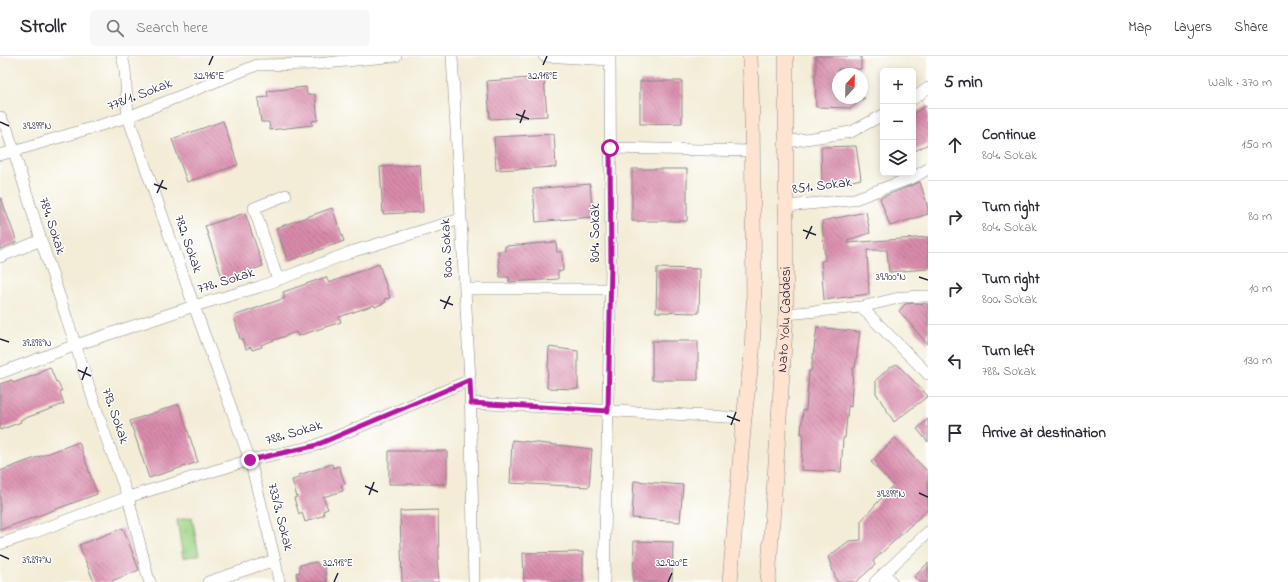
<!DOCTYPE html>
<meta charset="utf-8">
<style>
body{margin:0;font-family:"Indie Flower",sans-serif;background:#f7f7f7;color:#2b2b33}
.controls{position:absolute;right:12px;top:12px;display:grid;overflow:hidden;border-radius:6px;box-shadow:0 2px 10px #0003}
.controls button{width:36px;height:36px;display:grid;place-items:center;padding:0;border:0;border-bottom:1px solid #e1e1e2;background:#fff;color:#2b2b33;font:20px sans-serif}
.compass{position:absolute;left:832px;top:12px;width:36px;height:36px;border-radius:50%;background:#fff;box-shadow:0 2px 10px #0003;rotate:22deg}
.stop{position:absolute;width:12px;height:12px;margin:-9px;border:3px solid #b5179e;border-radius:50%;background:#fff}
.stop.end{background:#b5179e;border-color:#fff;box-shadow:0 1px 4px #0008}
.list{margin:0;padding:0;list-style:none}
h2{display:flex;justify-content:space-between;align-items:center;height:52px;margin:0;padding:0 16px;font-size:17px}
h2 small{font-size:13px;font-weight:400;color:#7c7c81}
.list li{display:grid;grid-template-columns:26px 1fr auto;gap:12px;align-items:center;box-sizing:border-box;height:72px;padding:0 16px;border-top:1px solid #e1e1e2}
.list b{display:block;font-size:15px;white-space:nowrap}
.list p{margin:0;font-size:13px;white-space:nowrap;color:#7c7c81}
.list em{font-size:13px;font-style:normal;color:#7c7c81}
.icon{flex:none;width:22px;height:22px;fill:none;stroke:currentColor;stroke-width:2;stroke-linecap:round;stroke-linejoin:round}
.map{position:relative;flex:none;width:928px;height:526px;overflow:hidden}
header{display:flex;align-items:center;gap:24px;box-sizing:border-box;height:56px;padding:0 20px;background:#fff;border-bottom:1px solid #e1e1e2}
header strong{font-size:19px}
nav{display:flex;gap:22px;margin-inline-start:auto;font-size:14px}
.search{width:280px;height:36px;background:#f7f7f7;display:flex;align-items:center;gap:10px;box-sizing:border-box;padding:0 14px;border-radius:6px;color:#7c7c81;font-size:15px}
main{display:flex}
aside{flex:1;background:#fff}
.map>svg:first-child{display:block}
.grass{fill:url(#grass-tufts);stroke:#5e7a5e}
.building{fill:url(#building-back-hatch)}
.lines{fill:none;stroke-linecap:round;stroke-linejoin:round}
.street-casing{stroke:#8a8788;stroke-width:12}
.secondary-casing{stroke:#8a8788;stroke-width:16}
.street{stroke:#fff;stroke-width:11}
.secondary{stroke:#fee3d1;stroke-width:15}
.route{stroke:#b5179e;stroke-width:5}
.ticks{fill:none;stroke:#22223b;stroke-width:1.5}
.labels{text-anchor:middle;dominant-baseline:central;stroke-width:3;stroke-linejoin:round;paint-order:stroke}
.street-label{font-size:14px;fill:#22223b;stroke:#fff}
.ticks-label{font-size:10px;text-anchor:middle;fill:#22223b;stroke:#fff;stroke-width:3;stroke-linejoin:round;paint-order:stroke}
</style>
<header>
<strong>Strollr</strong>
<div class="search"><svg class="icon" aria-label="search" viewBox="0 0 24 24"><circle cx="10" cy="10" r="6"/><path d="M15 15l6 6"/></svg>Search here</div>
<nav><a>Map</a><a>Layers</a><a>Share</a></nav>
</header>
<main>
<div class="map">
<svg width="928" height="526" viewBox="0 0 928 526">
<defs>
<pattern id="grass-tufts" width="24" height="20" patternUnits="userSpaceOnUse"><rect width="24" height="20" fill="#9bd182"/><path d="M3 7l-1-3M5 7V3M7 7l1-3M15 17l-1-3M17 17v-4M19 17l1-3" fill="none" stroke="#85b371"/></pattern>
<pattern id="building-back-hatch" width="6" height="6" patternUnits="userSpaceOnUse"><rect width="6" height="6" fill="#d98aaa"/><path d="M-1 5l2 2M0 0l6 6M5-1l2 2" fill="none" stroke="#b0708c"/></pattern>
</defs>
<rect width="100%" height="100%" fill="#fff"/>
<filter id="ink" filterUnits="userSpaceOnUse"><feTurbulence type="fractalNoise" baseFrequency=".025" numOctaves="2"/><feDisplacementMap in="SourceGraphic" scale="8" xChannelSelector="R" yChannelSelector="G"/><feConvolveMatrix kernelMatrix="1 2 1 2 8 2 1 2 1" color-interpolation-filters="sRGB"/></filter>
<filter id="wash" filterUnits="userSpaceOnUse"><feTurbulence type="fractalNoise" baseFrequency=".012" numOctaves="4" result="noise"/><feDisplacementMap in="SourceGraphic" scale="16" xChannelSelector="R" yChannelSelector="G"/><feGaussianBlur stdDeviation="0.9" result="paint"/><feColorMatrix in="noise" values="0 0 0 0 0 0 0 0 0 0 0 0 0 0 0 0 0 1.4 0 .05"/><feComposite in="paint" operator="in"/></filter>
<g filter="url(#wash)">
<rect width="100%" height="100%" fill="#f3ecd6"/>
<path class="grass" d="M 192,461 L 199,499 L 183,502 L 177,464 Z"/>
<g id="blocks">
<path class="building" d="M 816,0 L 861,0 L 861,13 L 838,13 L 838,42 L 865,42 L 851,52 L 816,51 L 815,18 L 816,18 Z
M 544,21 L 547,60 L 490,63 L 487,25 Z
M 640,25 L 682,25 L 682,67 L 640,68 Z
M 306,31 L 307,39 L 315,38 L 318,64 L 312,65 L 313,69 L 270,74 L 269,66 L 261,66 L 258,42 L 268,41 L 267,35 Z
M 928,49 L 928,88 L 913,96 L 913,58 Z
M 223,65 L 238,109 L 187,126 L 172,83 Z
M 554,78 L 556,111 L 496,114 L 494,81 Z
M 856,90 L 861,123 L 822,132 L 821,91 Z
M 420,109 L 423,156 L 383,158 L 380,111 Z
M 632,113 L 687,113 L 687,165 L 632,165 Z
M 920,126 L 928,152 L 928,158 L 890,170 L 880,142 Z
M 590,128 L 593,161 L 536,166 L 533,133 Z
M 0,142 L 1,142 L 17,186 L 0,193 Z
M 332,152 L 344,185 L 288,205 L 276,172 Z
M 866,156 L 870,177 L 847,184 L 848,187 L 928,181 L 928,213 L 889,216 L 887,194 L 867,194 L 869,238 L 824,244 L 821,205 L 825,204 L 822,165 Z
M 245,157 L 263,210 L 223,224 L 205,170 Z
M 556,186 L 557,196 L 562,196 L 563,215 L 558,215 L 558,223 L 509,226 L 509,221 L 500,221 L 498,195 L 505,195 L 505,190 Z
M 379,208 L 390,242 L 384,243 L 386,246 L 375,251 L 374,249 L 339,261 L 341,266 L 298,280 L 296,276 L 261,289 L 262,291 L 252,294 L 251,291 L 246,293 L 242,283 L 240,283 L 234,260 L 285,242 L 283,236 L 326,221 L 329,227 Z
M 657,212 L 700,213 L 699,257 L 656,256 Z
M 917,247 L 928,248 L 928,289 L 899,255 L 905,248 Z
M 817,271 L 860,276 L 855,312 L 853,312 L 851,351 L 848,350 L 845,382 L 843,382 L 841,416 L 801,414 L 803,378 L 801,378 L 803,354 L 806,354 L 809,315 L 811,315 Z
M 652,285 L 698,285 L 698,324 L 652,324 Z
M 549,291 L 578,295 L 578,333 L 547,332 Z
M 897,308 L 928,340 L 894,366 L 876,337 L 876,324 L 889,312 Z
M 50,311 L 56,326 L 57,325 L 62,335 L 60,336 L 64,348 L 20,364 L 21,366 L 0,374 L 0,328 L 12,324 L 13,327 L 41,317 L 40,315 Z
M 179,348 L 198,406 L 149,422 L 130,365 Z
M 928,363 L 928,386 L 917,373 Z
M 895,382 L 928,416 L 928,453 L 873,505 L 875,509 L 856,526 L 837,526 L 828,501 L 849,485 L 861,484 L 861,465 L 893,429 L 871,406 Z
M 512,384 L 592,393 L 589,431 L 510,427 Z
M 79,386 L 97,438 L 0,474 L 0,415 Z
M 389,395 L 447,395 L 447,428 L 389,428 Z
M 332,408 L 333,412 L 339,410 L 345,428 L 341,429 L 343,435 L 323,441 L 328,453 L 323,455 L 324,459 L 305,466 L 302,456 L 299,458 L 294,442 L 297,441 L 292,424 L 299,422 L 299,419 Z
M 634,425 L 683,429 L 680,466 L 632,462 Z
M 438,454 L 439,503 L 437,503 L 439,526 L 402,526 L 400,455 Z
M 123,472 L 139,514 L 109,526 L 94,526 L 79,489 Z
M 634,485 L 673,486 L 672,526 L 633,526 Z
M 583,496 L 583,526 L 524,526 L 523,497 Z
M 317,506 L 318,509 L 324,508 L 327,526 L 298,526 L 296,517 L 300,516 L 299,509 Z
M 928,507 L 928,526 L 920,526 L 914,521 Z"/>
</g>
</g>
<g filter="url(#ink)">
<use href="#blocks" fill-opacity="0" stroke="#8a8788" stroke-width="1"/>
<g class="lines">
<defs>
<path id="street" d="M 122,0 L 125,13 L 128,61 L 194,250 L 250,404 L 275,504 L 279,526
M 452,0 L 470,324 L 474,526
M 544,0 L 610,4
M 913,43 L 928,32
M 0,61 L 7,73 L 41,184 L 102,370 L 128,441 L 148,521 L 150,526
M 786,86 L 851,76 L 883,59
M 610,92 L 752,95
M 0,99 L 128,61 L 257,9 L 316,8 L 396,0
M 786,150 L 852,144 L 914,121 L 928,113
M 0,201 L 41,184
M 278,224 L 254,152 L 286,139
M 465,233 L 610,233
M 861,251 L 928,318
M 786,258 L 861,251 L 903,241 L 928,240
M 0,317 L 76,289 L 194,250 L 259,231 L 354,195 L 461,163
M 471,347 L 744,362
M 0,488 L 30,478 L 128,441 L 250,404 L 314,390 L 470,324
M 884,517 L 892,526
M 208,526 L 275,504
M 604,526 L 611,211 L 610,0
M 875,526 L 928,476"/>
<g id="secondary">
<path d="M 730,526 L 744,362 L 752,298 L 754,246 L 752,61 L 750,0"/>
<path id="s1" d="M 768,526 L 786,258 L 786,0"/>
</g>
</defs>
<use href="#street" class="street-casing"/>
<use href="#secondary" class="secondary-casing"/>
<use href="#street" class="street"/>
<use href="#secondary" class="secondary"/>
</g>
</g>
<g class="lines" filter="url(#ink)">
<path class="route" d="M 250,404 L 314,390 L 470,324 L 471,347 L 608,355 L 611,211 L 610,92"/>
</g>
<path class="ticks" d="M 209,9 L 213,0M 543,9 L 547,0M 516,58 L 529,63M 0,66 L 9,70M 520,67 L 525,54M 154,128 L 167,133M 157,137 L 163,124M 803,174 L 816,179M 806,183 L 812,170M 919,221 L 928,224M 440,244 L 453,249M 444,253 L 450,240M 0,283 L 9,286M 78,314 L 91,320M 82,324 L 87,311M 727,360 L 740,365M 731,369 L 736,356M 365,430 L 378,436M 919,437 L 928,441M 369,439 L 374,426M 0,499 L 9,503M 334,526 L 338,517M 668,526 L 672,517"/>
<g class="labels">
<g class="street-label">
<text transform="translate(140 39) rotate(-21)">778/1. Sokak</text>
<text transform="translate(822 130) rotate(-7)">851. Sokak</text>
<text transform="translate(52 170) rotate(72)">784. Sokak</text>
<text transform="translate(595 177) rotate(-90)">804. Sokak</text>
<text transform="translate(188 188) rotate(71)">782. Sokak</text>
<text transform="translate(447 192) rotate(-93)">800. Sokak</text>
<text transform="translate(226 225) rotate(-17)">778. Sokak</text>
<text stroke="none"><textPath href="#s1" startOffset="263">Nato Yolu Caddesi</textPath></text>
<text transform="translate(115 360) rotate(71)">793. Sokak</text>
<text transform="translate(294 377) rotate(-16)">788. Sokak</text>
<text transform="translate(280 461) rotate(76)">733/3. Sokak</text>
</g>
</g>
<g class="ticks-label">
<text x="209" y="23">32.916°E</text>
<text x="543" y="23">32.918°E</text>
<text x="37" y="73">39.899°N</text>
<text x="891" y="224">39.900°N</text>
<text x="37" y="290">39.898°N</text>
<text x="891" y="441">39.899°N</text>
<text x="37" y="507">39.897°N</text>
<text x="338" y="510">32.918°E</text>
<text x="672" y="510">32.920°E</text>
</g>
</svg>
<div class="controls">
<button>+</button>
<button>−</button>
<button><svg class="icon" aria-label="layers" viewBox="0 0 24 24"><path d="M12 4l9 5-9 5-9-5zM3 14l9 5 9-5"/></svg></button>
</div>
<svg class="compass" viewBox="-18 -18 36 36"><path d="M0-13l5 13h-10z" fill="#e53935"/><path d="M0 13l5-13h-10z" fill="#7c7c81"/></svg>
<div class="stop" style="left:610px;top:92px"></div>
<div class="stop end" style="left:250px;top:404px"></div>
</div>
<aside>
<h2>5 min<small>Walk · 370 m</small></h2>
<ul class="list">
<li><svg class="icon" aria-label="ahead" viewBox="0 0 24 24"><path d="M12 20V5M6 11l6-6 6 6"/></svg><div><b>Continue</b><p>804. Sokak</p></div><em>150 m</em></li>
<li><svg class="icon" aria-label="right" viewBox="0 0 24 24"><path d="M7 20v-9h11M14 6l5 5-5 5"/></svg><div><b>Turn right</b><p>804. Sokak</p></div><em>80 m</em></li>
<li><svg class="icon" aria-label="right" viewBox="0 0 24 24"><path d="M7 20v-9h11M14 6l5 5-5 5"/></svg><div><b>Turn right</b><p>800. Sokak</p></div><em>10 m</em></li>
<li><svg class="icon" aria-label="left" viewBox="0 0 24 24"><path d="M17 20v-9H6M10 6l-5 5 5 5"/></svg><div><b>Turn left</b><p>788. Sokak</p></div><em>130 m</em></li>
<li><svg class="icon" aria-label="arrive" viewBox="0 0 24 24"><path d="M6 21V4h12l-3 4 3 4H6"/></svg><div><b>Arrive at destination</b></div></li>
</ul>
</aside>
</main>
